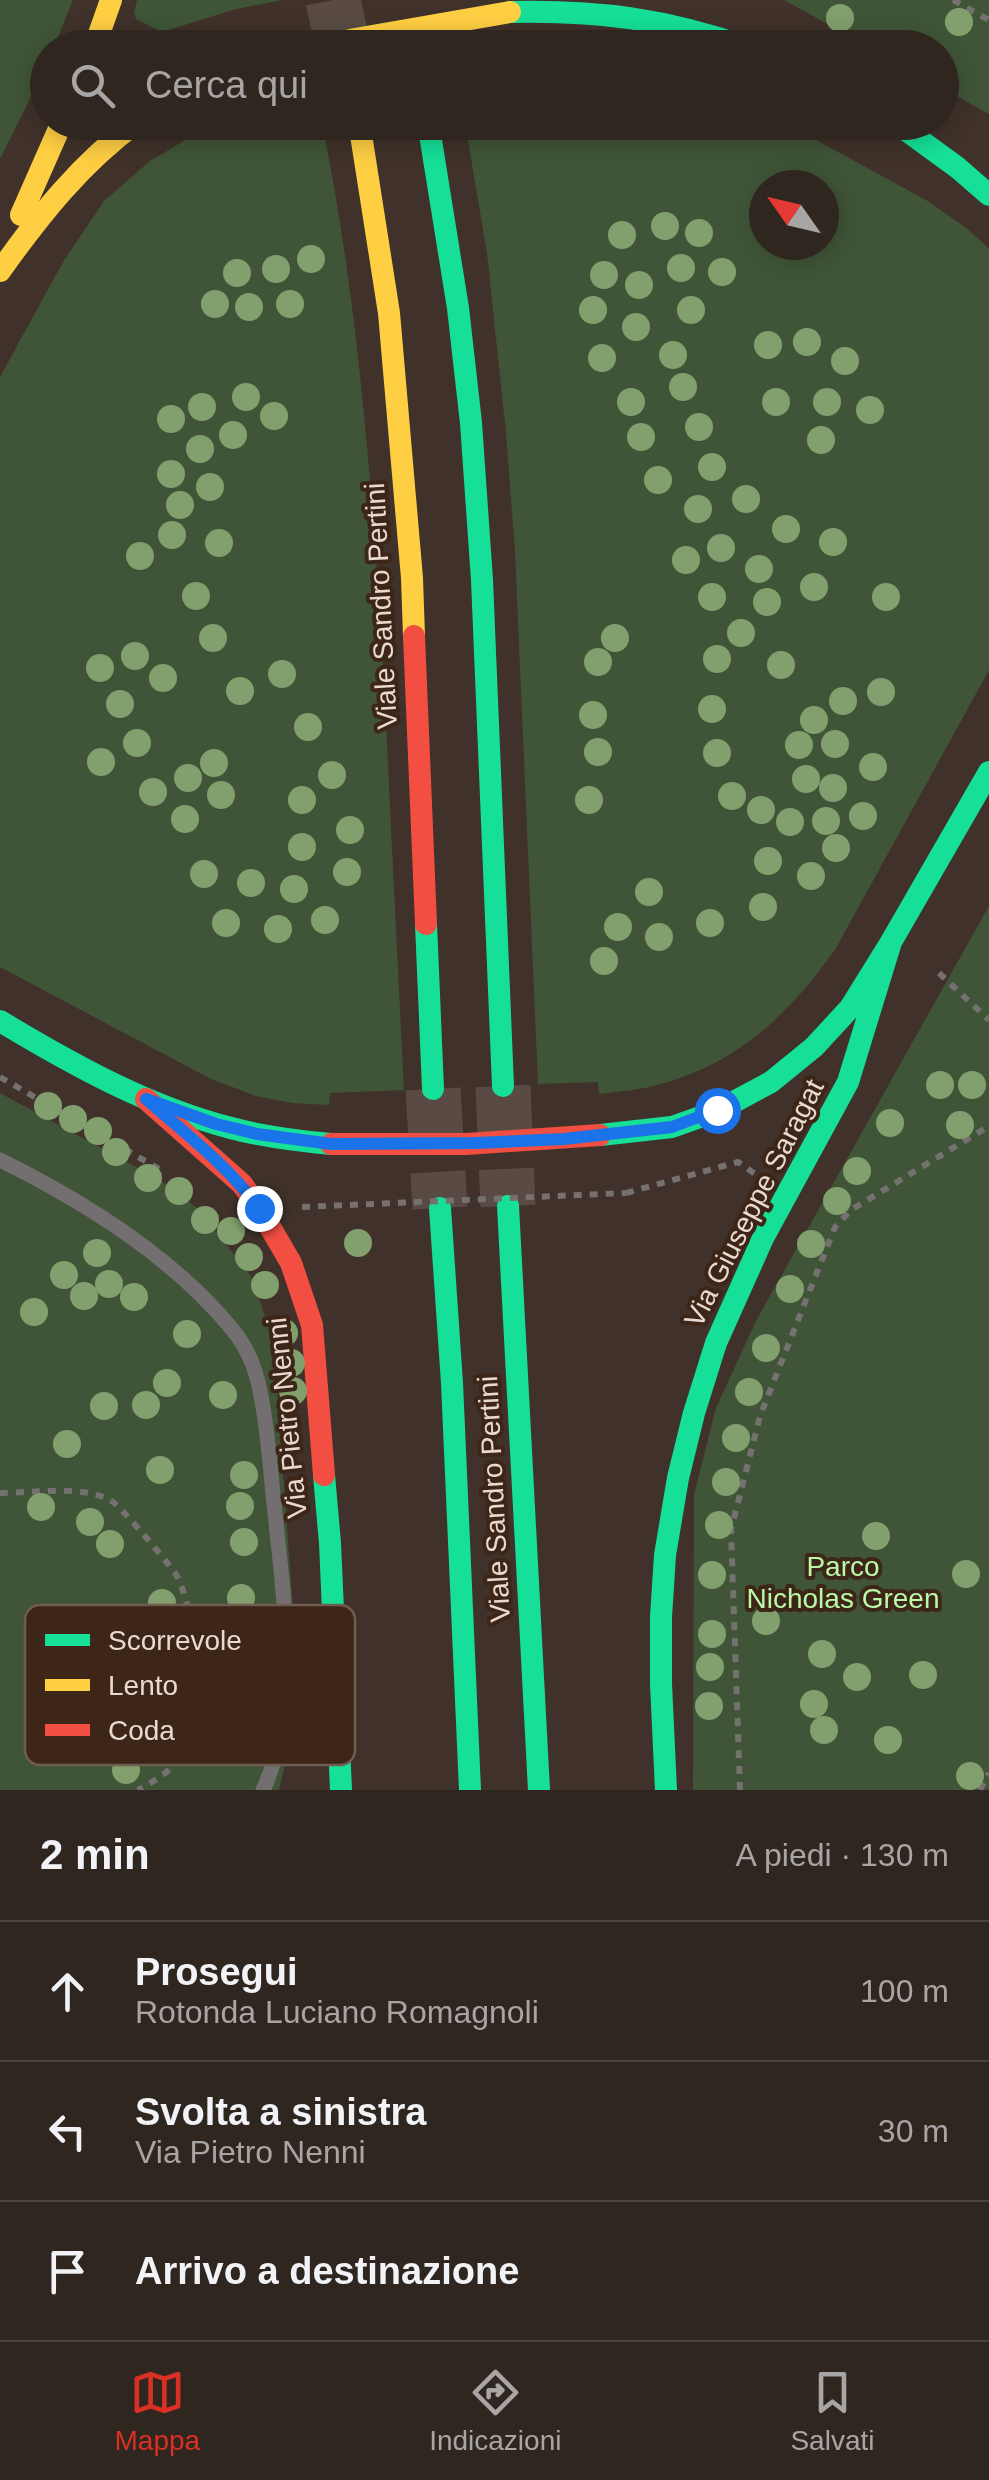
<!DOCTYPE html>
<html lang="it">
<meta charset="utf-8">
<style>
body{margin:0;font-family:Helvetica,sans-serif;background:#3c322d;color:#f1f3f6}
.compass{position:absolute;left:749px;top:170px;width:90px;height:90px;border-radius:50%;background:#302620;box-shadow:0 5px 25px #0003;rotate:304deg}
.stop{position:absolute;width:30px;height:30px;margin:-22px;border:8px solid #1a73e8;border-radius:50%;background:#fff}
.stop.end{background:#1a73e8;border-color:#fff;box-shadow:0 2px 10px #0008}
.list{margin:0;padding:0;list-style:none}
h2{display:flex;justify-content:space-between;align-items:center;height:130px;margin:0;padding:0 40px;font-size:42px}
h2 small{font-size:32px;font-weight:400;color:#a8a5a5}
.list li{display:grid;grid-template-columns:65px 1fr auto;gap:30px;align-items:center;box-sizing:border-box;height:140px;padding:0 40px;border-top:2px solid #4b433e}
.list b{display:block;font-size:38px;white-space:nowrap}
.list p{margin:0;font-size:32px;white-space:nowrap;color:#a8a5a5}
.list em{font-size:32px;font-style:normal;color:#a8a5a5}
.icon{flex:none;width:55px;height:55px;fill:none;stroke:currentColor;stroke-width:2;stroke-linecap:round;stroke-linejoin:round}
.map{position:relative;flex:none;width:989px;height:1790px;overflow:hidden}
.search{position:absolute;background:#302620;box-shadow:0 5px 25px #0003;left:30px;right:30px;top:30px;height:110px;display:flex;align-items:center;gap:25px;box-sizing:border-box;padding:0 35px;border-radius:55px;color:#a8a5a5;font-size:38px}
.sheet{height:550px;background:#302620}
nav{display:flex;justify-content:space-around;align-items:center;box-sizing:border-box;height:140px;border-top:2px solid #4b433e;background:#302620;font-size:28px;color:#a8a5a5}
nav a{display:grid;justify-items:center;gap:5px}
nav .on{color:#d93025}
.map>svg:first-child{display:block}
.green{fill:#405537;fill-rule:evenodd}
.lines{fill:none;stroke-linecap:round;stroke-linejoin:round}
.highway-tunnel{stroke:#594b43;stroke-width:55;stroke-dasharray:55 28;stroke-linecap:butt}
.path{stroke:#767171;stroke-width:6;stroke-dasharray:8 8;stroke-linecap:butt}
.lane{stroke:#736e70;stroke-width:15}
.fast{stroke:#16e098;stroke-width:22}
.slow{stroke:#ffcf43;stroke-width:22}
.jam{stroke:#f24e42;stroke-width:22}
.path-bridge{stroke:#767171;stroke-width:6;stroke-dasharray:8 8;stroke-linecap:butt}
.slow-bridge{stroke:#ffcf43;stroke-width:22}
.jam-bridge{stroke:#f24e42;stroke-width:22}
.tree{fill:#829f6e}
.route{stroke:#1a73e8;stroke-width:12}
.labels{text-anchor:middle;dominant-baseline:central;stroke-width:8;stroke-linejoin:round;paint-order:stroke}
.street-label{font-size:28px;fill:#e9dad1;stroke:#3d2618}
.park-label{font-size:28px;fill:#b8f8a6;stroke:#3d2618}
.key{fill:#3d2618;stroke:#715c50;stroke-width:2.5}
.key-label{font-size:28px;fill:#e9dad1}
</style>
<div class="map">
<svg width="989" height="1790" viewBox="0 0 989 1790">
<rect width="100%" height="100%" fill="#40322a"/>
<path class="green" d="M 0,0 L 73,0 L 54,47 L 48,48 L 47,63 L 44,71 L 0,159 Z
M 137,0 L 282,0 L 236,9 L 162,32 L 136,19 L 134,13 Z
M 784,0 L 989,0 L 989,114 L 942,88 L 942,48 L 869,47 Z
M 259,122 L 322,123 C 362,321 375,524 386,726 C 392,848 398,969 404,1090 L 330,1093 L 329,1105 L 292,1103 L 256,1096 L 211,1079 L 0,967 L 0,377 L 63,262 L 104,201 L 150,161 L 206,128 L 221,123 Z
M 465,123 L 785,123 L 926,200 L 969,230 L 989,249 L 989,670 L 836,948 C 791,1012 739,1063 661,1084 C 641,1090 620,1091 599,1094 L 598,1082 L 538,1084 L 515,551 L 506,433 L 487,253 ZM 764,185 L 824,185 L 824,245 L 764,245 Z
M 989,906 L 989,1790 L 693,1790 L 694,1495 L 716,1408 L 756,1321 Z
M 0,1093 L 160,1180 L 198,1209 L 251,1276 L 273,1339 L 300,1702 L 279,1790 L 0,1790 Z"/>
<g class="lines">
<path class="highway-tunnel" d="M 333,0 L 343,48
M 503,1086 L 508,1206
M 433,1089 L 440,1208"/>
<path class="path" d="M 953,0 L 989,20
M 939,973 L 989,1020
M 0,1077 L 159,1169
M 626,1193 L 738,1162 L 755,1174
M 0,1493 C 32,1493 86,1484 113,1502 C 122,1508 174,1569 178,1578 C 196,1615 206,1724 180,1758 C 169,1773 154,1781 138,1790
M 740,1790 L 731,1530 L 760,1416 L 835,1227 L 851,1210 L 989,1126
M 980,1790 L 989,1773"/>
<path class="lane" d="M 0,1160 C 83,1201 173,1257 232,1329 C 247,1347 256,1369 260,1391 C 268,1428 270,1467 274,1504 C 280,1562 288,1621 286,1679 C 285,1716 279,1756 263,1790"/>
<path class="fast" d="M 510,12 C 598,10 666,19 749,48
M 428,122 L 458,308 L 471,423 L 482,580 L 503,1086
M 895,122 L 958,168 L 989,195
M 426,924 L 433,1089
M 0,1021 C 73,1065 149,1107 231,1128 C 264,1137 298,1141 331,1144
M 600,1135 L 672,1127 L 717,1111 L 771,1082 L 814,1047 L 850,1008 L 891,942 L 989,772
M 508,1206 L 539,1790
M 440,1208 L 452,1383 L 470,1790
M 324,1475 L 330,1543 L 341,1790
M 666,1790 L 661,1684 L 661,1617 L 665,1555 L 678,1478 L 694,1413 L 716,1343 L 763,1238 L 848,1082 L 891,942"/>
<path class="slow" d="M 94,48 L 111,0
M 359,122 L 389,313 L 412,578 L 414,636
M 21,215 L 62,122
M 0,271 C 40,215 81,163 137,122"/>
<path class="jam" d="M 414,636 L 426,924
M 146,1099 L 242,1184 L 259,1208 L 291,1263 L 312,1325 L 324,1475"/>
<path class="path-bridge" d="M 302,1207 L 626,1193"/>
<path class="slow-bridge" d="M 319,48 L 355,39 L 510,12"/>
<path class="jam-bridge" d="M 331,1144 L 466,1144 L 600,1135"/>
</g>
<g class="tree">
<circle cx="840" cy="18" r="14"/>
<circle cx="959" cy="22" r="14"/>
<circle cx="665" cy="226" r="14"/>
<circle cx="699" cy="233" r="14"/>
<circle cx="622" cy="235" r="14"/>
<circle cx="311" cy="259" r="14"/>
<circle cx="681" cy="268" r="14"/>
<circle cx="276" cy="269" r="14"/>
<circle cx="722" cy="272" r="14"/>
<circle cx="237" cy="273" r="14"/>
<circle cx="604" cy="275" r="14"/>
<circle cx="639" cy="285" r="14"/>
<circle cx="215" cy="304" r="14"/>
<circle cx="290" cy="304" r="14"/>
<circle cx="249" cy="307" r="14"/>
<circle cx="593" cy="310" r="14"/>
<circle cx="691" cy="310" r="14"/>
<circle cx="636" cy="327" r="14"/>
<circle cx="807" cy="342" r="14"/>
<circle cx="768" cy="345" r="14"/>
<circle cx="673" cy="355" r="14"/>
<circle cx="602" cy="358" r="14"/>
<circle cx="845" cy="361" r="14"/>
<circle cx="683" cy="387" r="14"/>
<circle cx="246" cy="397" r="14"/>
<circle cx="631" cy="402" r="14"/>
<circle cx="776" cy="402" r="14"/>
<circle cx="827" cy="402" r="14"/>
<circle cx="202" cy="407" r="14"/>
<circle cx="870" cy="410" r="14"/>
<circle cx="274" cy="416" r="14"/>
<circle cx="171" cy="419" r="14"/>
<circle cx="699" cy="427" r="14"/>
<circle cx="233" cy="435" r="14"/>
<circle cx="641" cy="437" r="14"/>
<circle cx="821" cy="440" r="14"/>
<circle cx="200" cy="449" r="14"/>
<circle cx="712" cy="467" r="14"/>
<circle cx="171" cy="474" r="14"/>
<circle cx="658" cy="480" r="14"/>
<circle cx="210" cy="487" r="14"/>
<circle cx="746" cy="499" r="14"/>
<circle cx="180" cy="505" r="14"/>
<circle cx="698" cy="509" r="14"/>
<circle cx="786" cy="529" r="14"/>
<circle cx="172" cy="535" r="14"/>
<circle cx="833" cy="542" r="14"/>
<circle cx="219" cy="543" r="14"/>
<circle cx="721" cy="548" r="14"/>
<circle cx="140" cy="556" r="14"/>
<circle cx="686" cy="560" r="14"/>
<circle cx="759" cy="569" r="14"/>
<circle cx="814" cy="587" r="14"/>
<circle cx="196" cy="596" r="14"/>
<circle cx="712" cy="597" r="14"/>
<circle cx="886" cy="597" r="14"/>
<circle cx="767" cy="602" r="14"/>
<circle cx="741" cy="633" r="14"/>
<circle cx="213" cy="638" r="14"/>
<circle cx="615" cy="638" r="14"/>
<circle cx="135" cy="656" r="14"/>
<circle cx="717" cy="659" r="14"/>
<circle cx="598" cy="662" r="14"/>
<circle cx="781" cy="665" r="14"/>
<circle cx="100" cy="668" r="14"/>
<circle cx="282" cy="674" r="14"/>
<circle cx="163" cy="678" r="14"/>
<circle cx="240" cy="691" r="14"/>
<circle cx="881" cy="692" r="14"/>
<circle cx="843" cy="701" r="14"/>
<circle cx="120" cy="704" r="14"/>
<circle cx="712" cy="709" r="14"/>
<circle cx="593" cy="715" r="14"/>
<circle cx="814" cy="720" r="14"/>
<circle cx="308" cy="727" r="14"/>
<circle cx="137" cy="743" r="14"/>
<circle cx="835" cy="744" r="14"/>
<circle cx="799" cy="745" r="14"/>
<circle cx="598" cy="752" r="14"/>
<circle cx="717" cy="753" r="14"/>
<circle cx="101" cy="762" r="14"/>
<circle cx="214" cy="763" r="14"/>
<circle cx="873" cy="767" r="14"/>
<circle cx="332" cy="775" r="14"/>
<circle cx="188" cy="778" r="14"/>
<circle cx="806" cy="779" r="14"/>
<circle cx="833" cy="788" r="14"/>
<circle cx="153" cy="792" r="14"/>
<circle cx="221" cy="795" r="14"/>
<circle cx="732" cy="796" r="14"/>
<circle cx="302" cy="800" r="14"/>
<circle cx="589" cy="800" r="14"/>
<circle cx="761" cy="810" r="14"/>
<circle cx="863" cy="816" r="14"/>
<circle cx="185" cy="819" r="14"/>
<circle cx="826" cy="821" r="14"/>
<circle cx="790" cy="822" r="14"/>
<circle cx="350" cy="830" r="14"/>
<circle cx="302" cy="847" r="14"/>
<circle cx="836" cy="848" r="14"/>
<circle cx="768" cy="861" r="14"/>
<circle cx="347" cy="872" r="14"/>
<circle cx="204" cy="874" r="14"/>
<circle cx="811" cy="876" r="14"/>
<circle cx="251" cy="883" r="14"/>
<circle cx="294" cy="889" r="14"/>
<circle cx="649" cy="892" r="14"/>
<circle cx="763" cy="907" r="14"/>
<circle cx="325" cy="920" r="14"/>
<circle cx="226" cy="923" r="14"/>
<circle cx="710" cy="923" r="14"/>
<circle cx="618" cy="927" r="14"/>
<circle cx="278" cy="929" r="14"/>
<circle cx="659" cy="937" r="14"/>
<circle cx="604" cy="961" r="14"/>
<circle cx="940" cy="1085" r="14"/>
<circle cx="972" cy="1085" r="14"/>
<circle cx="48" cy="1106" r="14"/>
<circle cx="73" cy="1119" r="14"/>
<circle cx="890" cy="1123" r="14"/>
<circle cx="960" cy="1125" r="14"/>
<circle cx="98" cy="1131" r="14"/>
<circle cx="116" cy="1152" r="14"/>
<circle cx="857" cy="1171" r="14"/>
<circle cx="148" cy="1178" r="14"/>
<circle cx="179" cy="1191" r="14"/>
<circle cx="837" cy="1201" r="14"/>
<circle cx="205" cy="1220" r="14"/>
<circle cx="231" cy="1231" r="14"/>
<circle cx="358" cy="1243" r="14"/>
<circle cx="811" cy="1244" r="14"/>
<circle cx="97" cy="1253" r="14"/>
<circle cx="249" cy="1257" r="14"/>
<circle cx="64" cy="1275" r="14"/>
<circle cx="109" cy="1284" r="14"/>
<circle cx="265" cy="1285" r="14"/>
<circle cx="790" cy="1289" r="14"/>
<circle cx="84" cy="1296" r="14"/>
<circle cx="134" cy="1297" r="14"/>
<circle cx="34" cy="1312" r="14"/>
<circle cx="284" cy="1333" r="14"/>
<circle cx="187" cy="1334" r="14"/>
<circle cx="766" cy="1348" r="14"/>
<circle cx="291" cy="1363" r="14"/>
<circle cx="167" cy="1383" r="14"/>
<circle cx="293" cy="1391" r="14"/>
<circle cx="749" cy="1392" r="14"/>
<circle cx="223" cy="1395" r="14"/>
<circle cx="146" cy="1405" r="14"/>
<circle cx="104" cy="1406" r="14"/>
<circle cx="736" cy="1438" r="14"/>
<circle cx="67" cy="1444" r="14"/>
<circle cx="160" cy="1470" r="14"/>
<circle cx="244" cy="1475" r="14"/>
<circle cx="726" cy="1482" r="14"/>
<circle cx="240" cy="1506" r="14"/>
<circle cx="41" cy="1507" r="14"/>
<circle cx="90" cy="1522" r="14"/>
<circle cx="719" cy="1525" r="14"/>
<circle cx="876" cy="1536" r="14"/>
<circle cx="244" cy="1542" r="14"/>
<circle cx="110" cy="1544" r="14"/>
<circle cx="966" cy="1574" r="14"/>
<circle cx="712" cy="1575" r="14"/>
<circle cx="241" cy="1598" r="14"/>
<circle cx="162" cy="1603" r="14"/>
<circle cx="766" cy="1621" r="14"/>
<circle cx="712" cy="1634" r="14"/>
<circle cx="822" cy="1654" r="14"/>
<circle cx="710" cy="1667" r="14"/>
<circle cx="923" cy="1675" r="14"/>
<circle cx="857" cy="1677" r="14"/>
<circle cx="814" cy="1704" r="14"/>
<circle cx="709" cy="1706" r="14"/>
<circle cx="824" cy="1730" r="14"/>
<circle cx="888" cy="1740" r="14"/>
<circle cx="126" cy="1770" r="14"/>
<circle cx="970" cy="1776" r="14"/>
</g>
<g class="lines">
<path class="route" d="M 259,1208 C 228,1166 186,1134 146,1099 L 216,1124 L 257,1134 L 331,1144 L 476,1143 L 564,1139 L 672,1127 L 717,1110"/>
</g>
<g class="labels">
<g class="street-label">
<text transform="translate(381 606) rotate(-93)">Viale Sandro Pertini</text>
<text transform="translate(754 1203) rotate(-63)">Via Giuseppe Saragat</text>
<text transform="translate(287 1418) rotate(-96)">Via Pietro Nenni</text>
<text transform="translate(494 1499) rotate(-93)">Viale Sandro Pertini</text>
</g>
<g class="park-label">
<text x="843" y="1566">Parco<tspan x="843" dy="32">Nicholas Green</tspan></text>
</g>
</g>
<rect x="25" y="1605" width="330" height="160" rx="15" class="key"/>
<rect x="45" y="1634" width="45" height="12" fill="#16e098"/>
<rect x="45" y="1679" width="45" height="12" fill="#ffcf43"/>
<rect x="45" y="1724" width="45" height="12" fill="#f24e42"/>
<g class="key-label">
<text x="108" y="1650">Scorrevole</text>
<text x="108" y="1695">Lento</text>
<text x="108" y="1740">Coda</text>
</g>
</svg>
<svg class="compass" viewBox="-18 -18 36 36"><path d="M0-13l5 13h-10z" fill="#e53935"/><path d="M0 13l5-13h-10z" fill="#a8a5a5"/></svg>
<div class="stop" style="left:717px;top:1110px"></div>
<div class="stop end" style="left:259px;top:1208px"></div>
<div class="search"><svg class="icon" aria-label="search" viewBox="0 0 24 24"><circle cx="10" cy="10" r="6"/><path d="M15 15l6 6"/></svg>Cerca qui</div>
</div>
<section class="sheet">
<h2>2 min<small>A piedi · 130 m</small></h2>
<ul class="list">
<li><svg class="icon" aria-label="ahead" viewBox="0 0 24 24"><path d="M12 20V5M6 11l6-6 6 6"/></svg><div><b>Prosegui</b><p>Rotonda Luciano Romagnoli</p></div><em>100 m</em></li>
<li><svg class="icon" aria-label="left" viewBox="0 0 24 24"><path d="M17 20v-9H6M10 6l-5 5 5 5"/></svg><div><b>Svolta a sinistra</b><p>Via Pietro Nenni</p></div><em>30 m</em></li>
<li><svg class="icon" aria-label="arrive" viewBox="0 0 24 24"><path d="M6 21V4h12l-3 4 3 4H6"/></svg><div><b>Arrivo a destinazione</b></div></li>
</ul>
</section>
<nav>
<a class="on"><svg class="icon" aria-label="map" viewBox="0 0 24 24"><path d="M3 6l6-2 6 2 6-2v14l-6 2-6-2-6 2zM9 4v14M15 6v14"/></svg>Mappa</a>
<a><svg class="icon" aria-label="directions" viewBox="0 0 24 24"><path d="M12 3l9 9-9 9-9-9zM9 14v-3h6M13 9l2 2-2 2"/></svg>Indicazioni</a>
<a><svg class="icon" aria-label="saved" viewBox="0 0 24 24"><path d="M7 4h10v16l-5-4-5 4z"/></svg>Salvati</a>
</nav>
